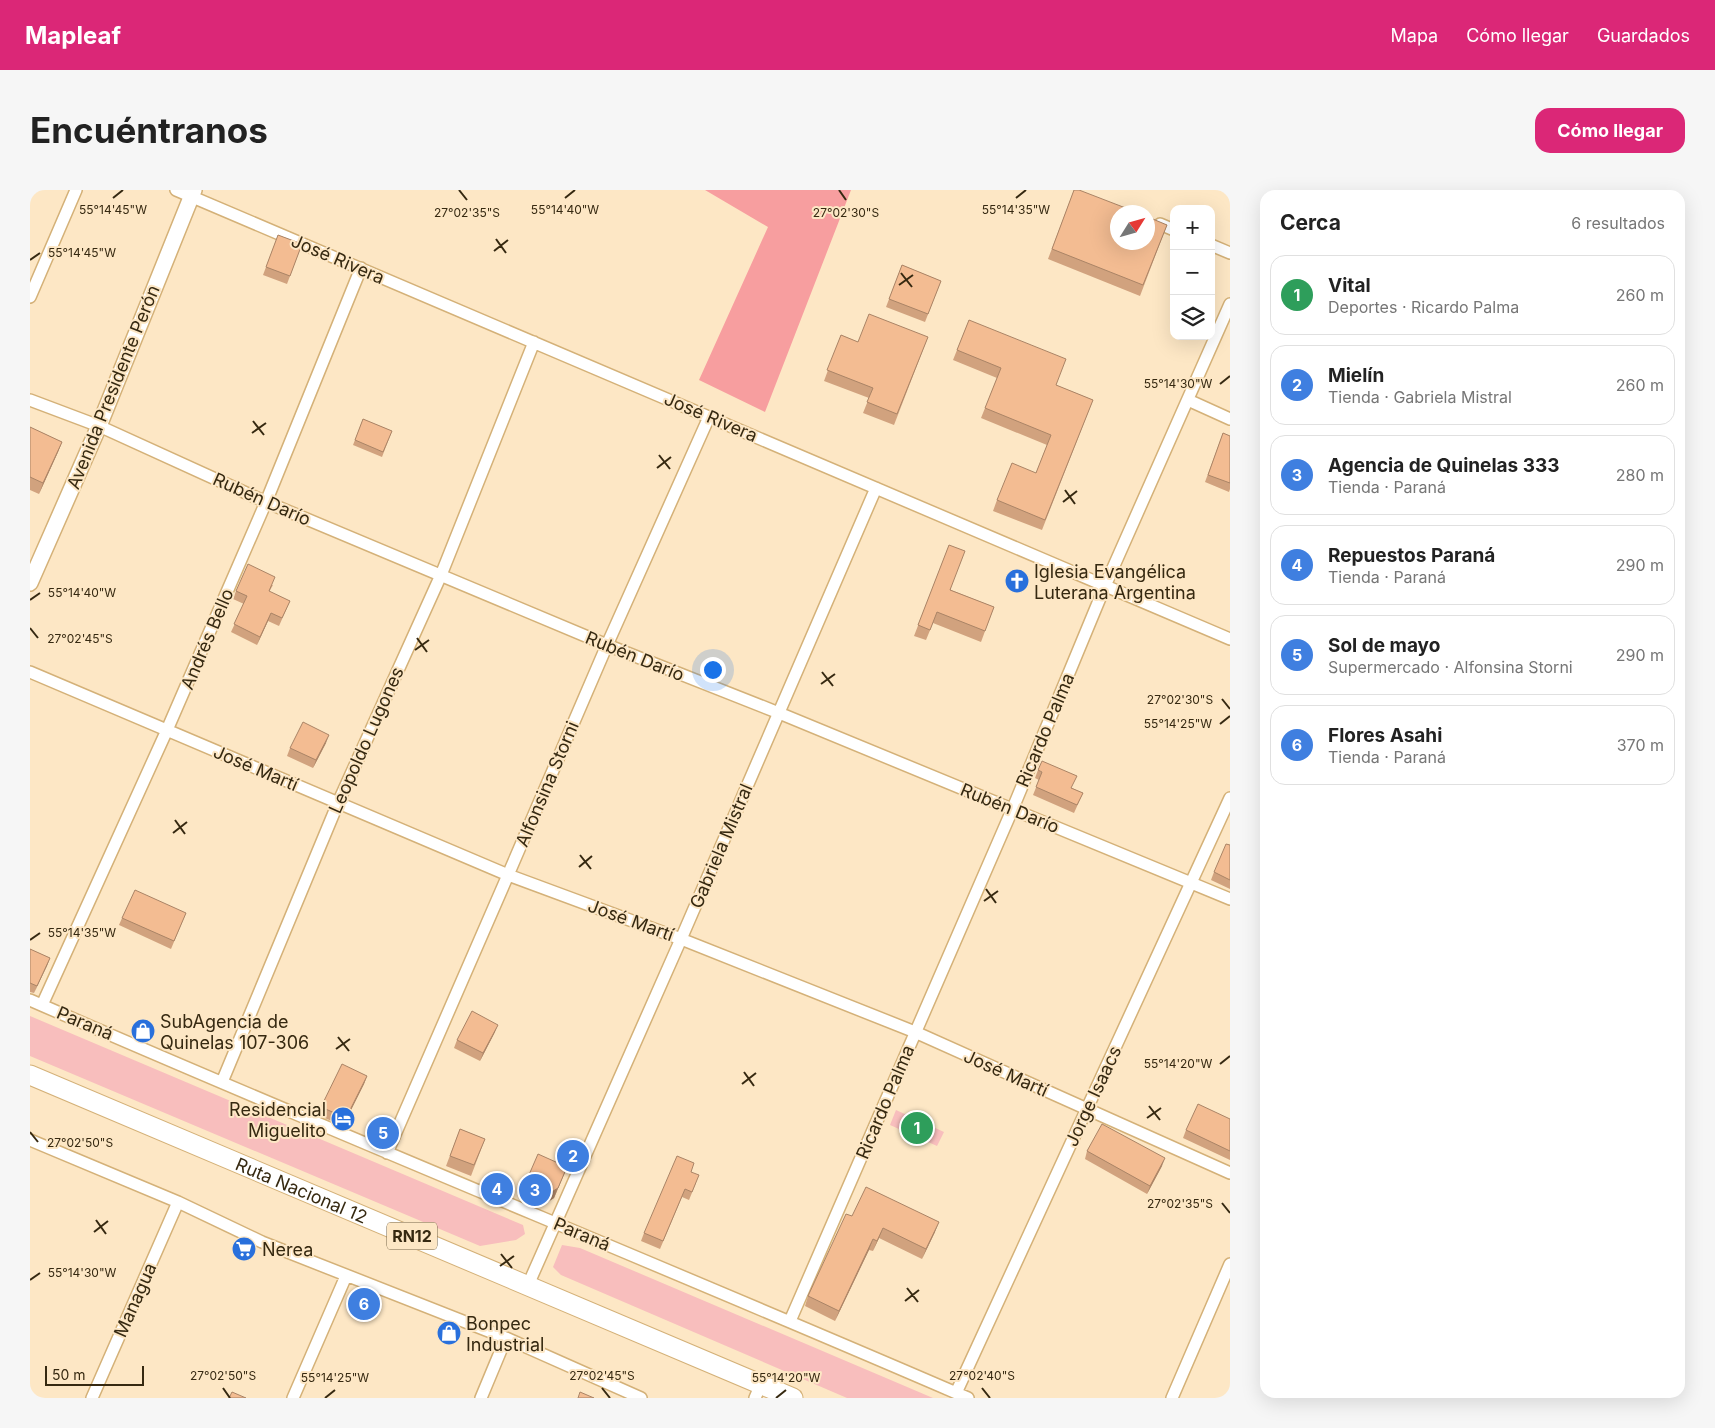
<!DOCTYPE html>
<html lang="es">
<meta charset="utf-8">
<style>
body{margin:0;font-family:Inter,sans-serif;background:#f6f6f6;color:#222}
.controls{position:absolute;right:15px;top:15px;display:grid;overflow:hidden;border-radius:10px;box-shadow:0 5px 20px #0002}
.controls button{width:45px;height:45px;display:grid;place-items:center;padding:0;border:0;border-bottom:1px solid #e0e0e0;background:#fff;color:#222;font:25px sans-serif}
.compass{position:absolute;left:1080px;top:15px;width:45px;height:45px;border-radius:50%;background:#fff;box-shadow:0 5px 20px #0002;rotate:53deg}
.scale{position:absolute;left:15px;bottom:12px;width:99px;box-sizing:border-box;padding-left:5px;border:2px solid #362911;border-top:0;font-size:14px;line-height:18px;white-space:nowrap;color:#362911;-webkit-text-stroke:4px #fde7c5;paint-order:stroke}
.you{position:absolute;left:682px;top:479px;width:18px;height:18px;margin:-12px;border:4px solid #fff;border-radius:50%;background:#1a73e8;box-shadow:0 0 0 8px #1a73e833}
.badge{display:grid;place-items:center;width:32px;height:32px;border-radius:50%;background:#db2777;color:#fff;font-size:16px;font-weight:700}
.pin{position:absolute;translate:-50% -50%;border:2px solid #fff;box-shadow:0 1px 5px #0006}
.list{margin:0;padding:0;list-style:none}
h2{display:flex;justify-content:space-between;align-items:center;height:65px;margin:0;padding:0 20px;font-size:21px}
h2 small{font-size:16px;font-weight:400;color:#767676}
.list li{display:grid;grid-template-columns:32px 1fr auto;gap:15px;align-items:center;box-sizing:border-box;height:80px;margin:0 10px 10px;padding:0 10px;border:1px solid #e0e0e0;border-radius:15px}
.list b{display:block;font-size:19px;white-space:nowrap}
.list p{margin:0;font-size:16px;white-space:nowrap;color:#767676}
.list em{font-size:16px;font-style:normal;color:#767676}
.icon{flex:none;width:28px;height:28px;fill:none;stroke:currentColor;stroke-width:2;stroke-linecap:round;stroke-linejoin:round}
.map{position:relative;flex:none;width:1200px;height:1208px;overflow:hidden;border-radius:15px}
header{display:flex;align-items:center;gap:30px;box-sizing:border-box;height:70px;padding:0 25px;background:#db2777;color:#fff}
header strong{font-size:24px}
nav{display:flex;gap:28px;margin-inline-start:auto;font-size:18px}
.intro{display:flex;align-items:center;justify-content:space-between;box-sizing:border-box;height:120px;padding:0 30px}
h1{margin:0;font-size:35px}
.button{padding:12px 22px;border-radius:15px;background:#db2777;color:#fff;font-size:18px;font-weight:700}
main{display:flex;gap:30px;padding:0 30px}
aside{flex:1;background:#fff;border-radius:15px;box-shadow:0 5px 20px #0002}
.map>svg:first-child{display:block}
.green{fill:#f8bebd}
.forest{fill:#f79e9f}
.lines{fill:none;stroke-linecap:round;stroke-linejoin:round}
.minor-casing{stroke:#d4b178;stroke-width:14}
.secondary-casing{stroke:#d4b178;stroke-width:18}
.trunk-casing{stroke:#d4b178;stroke-width:21}
.minor{stroke:#fff;stroke-width:11}
.secondary{stroke:#fff;stroke-width:15}
.trunk{stroke:#fff;stroke-width:19}
.wall{fill:#d1a27e}
.shaded-wall{fill:#aa8466}
.building{fill:#f3bc92;stroke:#aa8466}
.ticks{fill:none;stroke:#362911;stroke-width:2}
.labels{text-anchor:middle;dominant-baseline:central;stroke-width:4;stroke-linejoin:round;paint-order:stroke}
.shield{fill:#fde7c5;stroke:#726247;stroke-width:1}
.shield-label{font-size:16px;font-weight:bold;fill:#362911}
.street-label{font-size:18px;fill:#362911;stroke:#fde7c5}
.poi-label{font-size:18px;fill:#362911;stroke:#fde7c5;text-anchor:start}
.ticks-label{font-size:12px;text-anchor:middle;fill:#362911;stroke:#fde7c5;stroke-width:4;stroke-linejoin:round;paint-order:stroke}
</style>
<header>
<strong>Mapleaf</strong>
<nav><a>Mapa</a><a>Cómo llegar</a><a>Guardados</a></nav>
</header>
<div class="intro"><h1>Encuéntranos</h1><a class="button">Cómo llegar</a></div>
<main>
<div class="map">
<svg width="1200" height="1208" viewBox="0 0 1200 1208">
<rect width="100%" height="100%" fill="#fde7c5"/>
<path class="green" d="M 0,826 L 493,1035 L 495,1044 L 486,1050 L 450,1056 L 0,866 Z
M 866,920 L 914,942 L 907,956 L 860,935 Z
M 532,1055 L 550,1058 L 903,1208 L 817,1208 L 531,1085 L 523,1077 Z"/>
<path class="forest" d="M 675,0 L 821,0 L 735,222 L 669,190 L 738,37 Z"/>
<g class="lines">
<defs>
<path id="minor" d="M 146,0 L 1200,449
M 1130,34 L 1144,40
M 1181,55 L 1200,63
M 0,107 L 46,0
M 0,210 L 69,236 L 236,312 L 577,455 L 749,523 L 1200,709
M 1158,210 L 1200,229
M 0,482 L 478,685 L 651,749 L 885,842 L 1200,983
M 0,810 C 311,946 626,1073 938,1208
M 12,815 L 137,540 L 236,312 L 331,78
M 192,892 L 308,613 L 411,385 L 504,152
M 0,950 L 148,1012 L 232,1052 L 476,1148 L 611,1208
M 357,963 L 478,685 L 577,455 L 679,227
M 498,1095 L 651,749 L 846,298
M 760,1131 L 983,618 L 1075,396 L 1200,114
M 926,1203 L 1200,608
M 62,1208 L 148,1012
M 263,1208 L 316,1086
M 451,1208 L 476,1148
M 725,1208 L 731,1194
M 1142,1208 L 1200,1074"/>
<path id="secondary" d="M 0,393 L 69,236 L 164,0"/>
<g id="trunk">
<path id="s1" d="M 0,885 L 763,1208"/>
</g>
</defs>
<use href="#minor" class="minor-casing"/>
<use href="#secondary" class="secondary-casing"/>
<use href="#trunk" class="trunk-casing"/>
<use href="#minor" class="minor"/>
<use href="#secondary" class="secondary"/>
<use href="#trunk" class="trunk"/>
</g>
<path class="wall" d="M 1044,0 L 1137,35 L 1110,106 L 1018,69 Z
M 248,45 L 272,54 L 257,94 L 233,85 Z
M 872,75 L 911,91 L 895,132 L 856,117 Z
M 939,130 L 1026,195 L 1063,210 L 1012,340 L 963,321 L 967,310 L 1006,283 L 1017,255 L 951,228 L 967,188 L 923,170 Z
M 811,145 L 828,152 L 898,147 L 864,235 L 833,223 L 839,208 L 794,191 Z
M 333,229 L 362,241 L 352,267 L 323,255 Z
M 0,237 L 32,252 L 28,262 L 9,304 L 0,300 Z
M 1193,243 L 1200,246 L 1200,299 L 1199,302 L 1175,292 Z
M 919,355 L 921,400 L 964,417 L 951,452 L 903,433 L 896,450 L 884,446 Z
M 243,395 L 239,402 L 260,411 L 249,436 L 238,431 L 227,455 L 201,442 L 214,414 L 203,409 L 206,401 Z
M 296,553 L 283,578 L 257,566 L 260,558 Z
M 1008,580 L 1042,598 L 1053,603 L 1044,623 L 1003,605 L 1009,590 L 1005,588 Z
M 1200,655 L 1200,699 L 1181,690 L 1184,682 Z
M 156,723 L 141,759 L 89,735 L 92,728 Z
M 0,759 L 20,768 L 4,803 L 0,802 Z
M 465,842 L 450,871 L 424,858 L 427,850 Z
M 337,886 L 334,894 L 313,936 L 288,925 L 291,917 Z
M 1200,929 L 1200,970 L 1153,948 L 1156,940 Z
M 430,939 L 455,949 L 441,986 L 416,976 Z
M 1057,961 L 1132,976 L 1117,1004 L 1055,969 Z
M 537,977 L 524,1008 L 513,1015 L 491,1005 L 495,994 Z
M 661,982 L 666,993 L 659,1010 L 652,1007 L 630,1059 L 611,1051 L 614,1043 Z
M 822,1026 L 905,1042 L 892,1069 L 849,1048 L 843,1061 L 839,1060 L 805,1131 L 775,1116 L 778,1106 Z"/>
<path class="shaded-wall" d="M 32,252 L 28,262 L 9,304 L 13,293 Z
M 241,423 L 238,431 L 227,455 L 230,447 Z
M 299,545 L 296,553 L 283,578 L 286,570 Z
M 20,768 L 17,776 L 4,803 L 7,796 Z
M 468,835 L 465,842 L 450,871 L 453,863 Z
M 337,886 L 334,894 L 313,936 L 316,928 Z
M 1135,968 L 1132,976 L 1117,1004 L 1120,996 Z
M 537,977 L 524,1008 L 513,1015 L 517,1005 Z
M 909,1032 L 905,1042 L 892,1069 L 896,1059 Z
M 853,1038 L 849,1048 L 843,1061 L 847,1051 Z
M 843,1049 L 839,1060 L 805,1131 L 809,1121 Z"/>
<path class="building" d="M 1044,0 L 1049,0 L 1106,22 L 1088,22 L 1088,52 L 1118,52 L 1118,27 L 1137,35 L 1113,95 L 1022,59 Z
M 248,45 L 272,54 L 260,86 L 236,77 Z
M 872,75 L 911,91 L 898,124 L 859,109 Z
M 839,124 L 898,147 L 867,224 L 837,212 L 843,198 L 797,180 L 811,145 L 828,152 Z
M 939,130 L 1036,169 L 1026,195 L 1063,210 L 1015,330 L 967,310 L 982,273 L 1006,283 L 1021,245 L 955,218 L 971,178 L 927,160 Z
M 333,229 L 362,241 L 353,262 L 325,250 Z
M 0,237 L 32,252 L 13,293 L 0,287 Z
M 1193,243 L 1200,246 L 1200,293 L 1178,285 Z
M 919,355 L 935,361 L 920,400 L 964,417 L 955,441 L 907,422 L 900,440 L 888,435 Z
M 218,374 L 245,387 L 239,401 L 260,411 L 252,428 L 241,423 L 230,447 L 204,434 L 217,406 L 206,401 Z
M 273,532 L 299,545 L 286,570 L 260,558 Z
M 1012,571 L 1047,586 L 1041,598 L 1053,603 L 1047,615 L 1006,597 L 1012,582 L 1008,580 Z
M 1196,654 L 1200,655 L 1200,690 L 1184,682 Z
M 105,700 L 156,723 L 144,751 L 92,728 Z
M 0,759 L 20,768 L 7,796 L 0,793 Z
M 442,821 L 468,835 L 453,863 L 427,850 Z
M 312,874 L 337,886 L 316,928 L 291,917 Z
M 1168,914 L 1200,929 L 1200,961 L 1156,940 Z
M 1072,934 L 1135,968 L 1120,996 L 1057,961 Z
M 430,939 L 455,949 L 444,975 L 420,966 Z
M 508,964 L 537,977 L 528,998 L 517,1005 L 495,994 Z
M 647,966 L 664,973 L 661,982 L 669,985 L 662,1002 L 655,999 L 633,1051 L 614,1043 Z
M 836,997 L 909,1032 L 896,1059 L 853,1038 L 847,1051 L 843,1049 L 809,1121 L 778,1106 L 816,1024 L 822,1026 Z
M 202,1202 L 216,1208 L 199,1208 Z
M 550,1202 L 564,1208 L 548,1208 Z"/>
<path class="ticks" d="M 429,0 L 437,10M 809,0 L 816,10M 83,8 L 93,0M 535,8 L 545,0M 986,8 L 996,0M 466,49 L 476,63M 464,61 L 478,50M 0,70 L 10,63M 871,83 L 882,97M 869,95 L 883,85M 1190,194 L 1200,186M 223,231 L 234,245M 222,243 L 236,233M 629,265 L 640,279M 627,278 L 641,267M 1035,300 L 1045,314M 1033,312 L 1047,301M 0,410 L 10,403M 0,438 L 8,448M 387,448 L 397,462M 385,460 L 399,450M 792,482 L 803,496M 791,494 L 805,484M 1192,509 L 1200,519M 1190,534 L 1200,526M 145,630 L 155,644M 143,643 L 157,632M 550,665 L 561,679M 549,677 L 562,666M 956,699 L 966,713M 954,711 L 968,701M 0,750 L 10,743M 308,847 L 319,861M 306,859 L 320,849M 1190,874 L 1200,866M 714,882 L 724,896M 712,894 L 726,883M 1119,916 L 1130,930M 1117,928 L 1131,918M 0,942 L 8,952M 1192,1013 L 1200,1023M 66,1030 L 76,1044M 64,1042 L 78,1031M 471,1064 L 482,1078M 470,1076 L 484,1066M 0,1090 L 10,1083M 877,1098 L 888,1112M 875,1111 L 889,1100M 193,1198 L 200,1208M 572,1198 L 580,1208M 952,1198 L 960,1208M 295,1208 L 305,1200M 746,1208 L 756,1200"/>
<defs>
<symbol id="church-disc" viewBox="-11 -11 22 22"><circle r="9.5" fill="#2970dc" stroke="#fde7c5"/><path d="M-1.2-6h2.4v3.5h3.3v2.4h-3.3V6h-2.4V-.1h-3.3v-2.4h3.3Z" fill="#fff"/></symbol>
<symbol id="shop-disc" viewBox="-11 -11 22 22"><circle r="9.5" fill="#2970dc" stroke="#fde7c5"/><path d="M-5-2.5h2.3a2.7 3.5 0 0 1 5.4 0H5L5.5 6h-11ZM-1.5-2.5h3a1.5 2.3 0 0 0-3 0Z" fill="#fff"/></symbol>
<symbol id="hotel-disc" viewBox="-11 -11 22 22"><circle r="9.5" fill="#2970dc" stroke="#fde7c5"/><path d="M-6-4.5h1.5V1H6V5H4.5V3h-9V5H-6ZM-4 0a1.8 1.8 0 1 1 3.6 0ZM.5 0V-2.5h3Q6-2.5 6 0Z" fill="#fff"/></symbol>
<symbol id="supermarket-disc" viewBox="-11 -11 22 22"><circle r="9.5" fill="#2970dc" stroke="#fde7c5"/><path d="M-6-5.5h2.5l.6 2H6L4.5 2H-2.5L-4.4-4H-6ZM-1.5 3.2a1.3 1.3 0 1 0 .1 0ZM3 3.2a1.3 1.3 0 1 0 .1 0Z" fill="#fff"/></symbol>
</defs>
<g fill-rule="evenodd">
<use href="#church-disc" x="973" y="377" width="28" height="28"/>
<use href="#shop-disc" x="99" y="827" width="28" height="28"/>
<use href="#hotel-disc" x="299" y="915" width="28" height="28"/>
<use href="#supermarket-disc" x="200" y="1045" width="28" height="28"/>
<use href="#shop-disc" x="405" y="1129" width="28" height="28"/>
</g>
<g class="labels">
<rect class="shield" x="357" y="1032.5" width="50" height="27" rx="4"/>
<g class="shield-label">
<text x="382" y="1046">RN12</text>
</g>
<g class="street-label">
<text transform="translate(308 69) rotate(23)">José Rivera</text>
<text transform="translate(83 197) rotate(-68)">Avenida Presidente Perón</text>
<text transform="translate(681 227) rotate(23)">José Rivera</text>
<text transform="translate(232 309) rotate(24)">Rubén Darío</text>
<text transform="translate(177 449) rotate(-67)">Andrés Bello</text>
<text transform="translate(605 466) rotate(22)">Rubén Darío</text>
<text transform="translate(1015 540) rotate(-67)">Ricardo Palma</text>
<text transform="translate(336 550) rotate(-66)">Leopoldo Lugones</text>
<text transform="translate(226 578) rotate(23)">José Martí</text>
<text transform="translate(517 594) rotate(-67)">Alfonsina Storni</text>
<text transform="translate(980 618) rotate(22)">Rubén Darío</text>
<text transform="translate(691 656) rotate(-67)">Gabriela Mistral</text>
<text transform="translate(601 730) rotate(20)">José Martí</text>
<text transform="translate(55 833) rotate(23)">Paraná</text>
<text transform="translate(976 883) rotate(24)">José Martí</text>
<text transform="translate(1063 906) rotate(-65)">Jorge Isaacs</text>
<text transform="translate(855 912) rotate(-67)">Ricardo Palma</text>
<text stroke="none"><textPath href="#s1" startOffset="295">Ruta Nacional 12</textPath></text>
<text transform="translate(552 1044) rotate(23)">Paraná</text>
<text transform="translate(105 1110) rotate(-66)">Managua</text>
</g>
<g class="poi-label">
<text x="1004" y="381">Iglesia Evangélica<tspan x="1004" dy="21">Luterana Argentina</tspan></text>
<text x="130" y="831">SubAgencia de<tspan x="130" dy="21">Quinelas 107-306</tspan></text>
<text x="296" y="919" text-anchor="end">Residencial<tspan x="296" dy="21">Miguelito</tspan></text>
<text x="232" y="1059">Nerea</text>
<text x="436" y="1133">Bonpec<tspan x="436" dy="21">Industrial</tspan></text>
</g>
</g>
<g class="ticks-label">
<text x="83" y="24">55°14'45"W</text>
<text x="535" y="24">55°14'40"W</text>
<text x="986" y="24">55°14'35"W</text>
<text x="437" y="27">27°02'35"S</text>
<text x="816" y="27">27°02'30"S</text>
<text x="52" y="67">55°14'45"W</text>
<text x="1148" y="198">55°14'30"W</text>
<text x="52" y="407">55°14'40"W</text>
<text x="50" y="453">27°02'45"S</text>
<text x="1150" y="514">27°02'30"S</text>
<text x="1148" y="538">55°14'25"W</text>
<text x="52" y="747">55°14'35"W</text>
<text x="1148" y="878">55°14'20"W</text>
<text x="50" y="957">27°02'50"S</text>
<text x="1150" y="1018">27°02'35"S</text>
<text x="52" y="1087">55°14'30"W</text>
<text x="193" y="1190">27°02'50"S</text>
<text x="572" y="1190">27°02'45"S</text>
<text x="952" y="1190">27°02'40"S</text>
<text x="305" y="1192">55°14'25"W</text>
<text x="756" y="1192">55°14'20"W</text>
</g>
</svg>
<div class="controls">
<button>+</button>
<button>−</button>
<button><svg class="icon" aria-label="layers" viewBox="0 0 24 24"><path d="M12 4l9 5-9 5-9-5zM3 14l9 5 9-5"/></svg></button>
</div>
<svg class="compass" viewBox="-18 -18 36 36"><path d="M0-13l5 13h-10z" fill="#e53935"/><path d="M0 13l5-13h-10z" fill="#767676"/></svg>
<div class="scale">50 m</div>
<div class="you"></div>
<div class="pin badge" style="left:887px;top:938px;background:#2e9e5b">1</div>
<div class="pin badge" style="left:543px;top:966px;background:#3f7fe0">2</div>
<div class="pin badge" style="left:505px;top:1000px;background:#3f7fe0">3</div>
<div class="pin badge" style="left:467px;top:999px;background:#3f7fe0">4</div>
<div class="pin badge" style="left:353px;top:943px;background:#3f7fe0">5</div>
<div class="pin badge" style="left:334px;top:1114px;background:#3f7fe0">6</div>
</div>
<aside>
<h2>Cerca<small>6 resultados</small></h2>
<ul class="list">
<li><span class="badge" style="background:#2e9e5b">1</span><div><b>Vital</b><p>Deportes · Ricardo Palma</p></div><em>260 m</em></li>
<li><span class="badge" style="background:#3f7fe0">2</span><div><b>Mielín</b><p>Tienda · Gabriela Mistral</p></div><em>260 m</em></li>
<li><span class="badge" style="background:#3f7fe0">3</span><div><b>Agencia de Quinelas 333</b><p>Tienda · Paraná</p></div><em>280 m</em></li>
<li><span class="badge" style="background:#3f7fe0">4</span><div><b>Repuestos Paraná</b><p>Tienda · Paraná</p></div><em>290 m</em></li>
<li><span class="badge" style="background:#3f7fe0">5</span><div><b>Sol de mayo</b><p>Supermercado · Alfonsina Storni</p></div><em>290 m</em></li>
<li><span class="badge" style="background:#3f7fe0">6</span><div><b>Flores Asahi</b><p>Tienda · Paraná</p></div><em>370 m</em></li>
</ul>
</aside>
</main>
